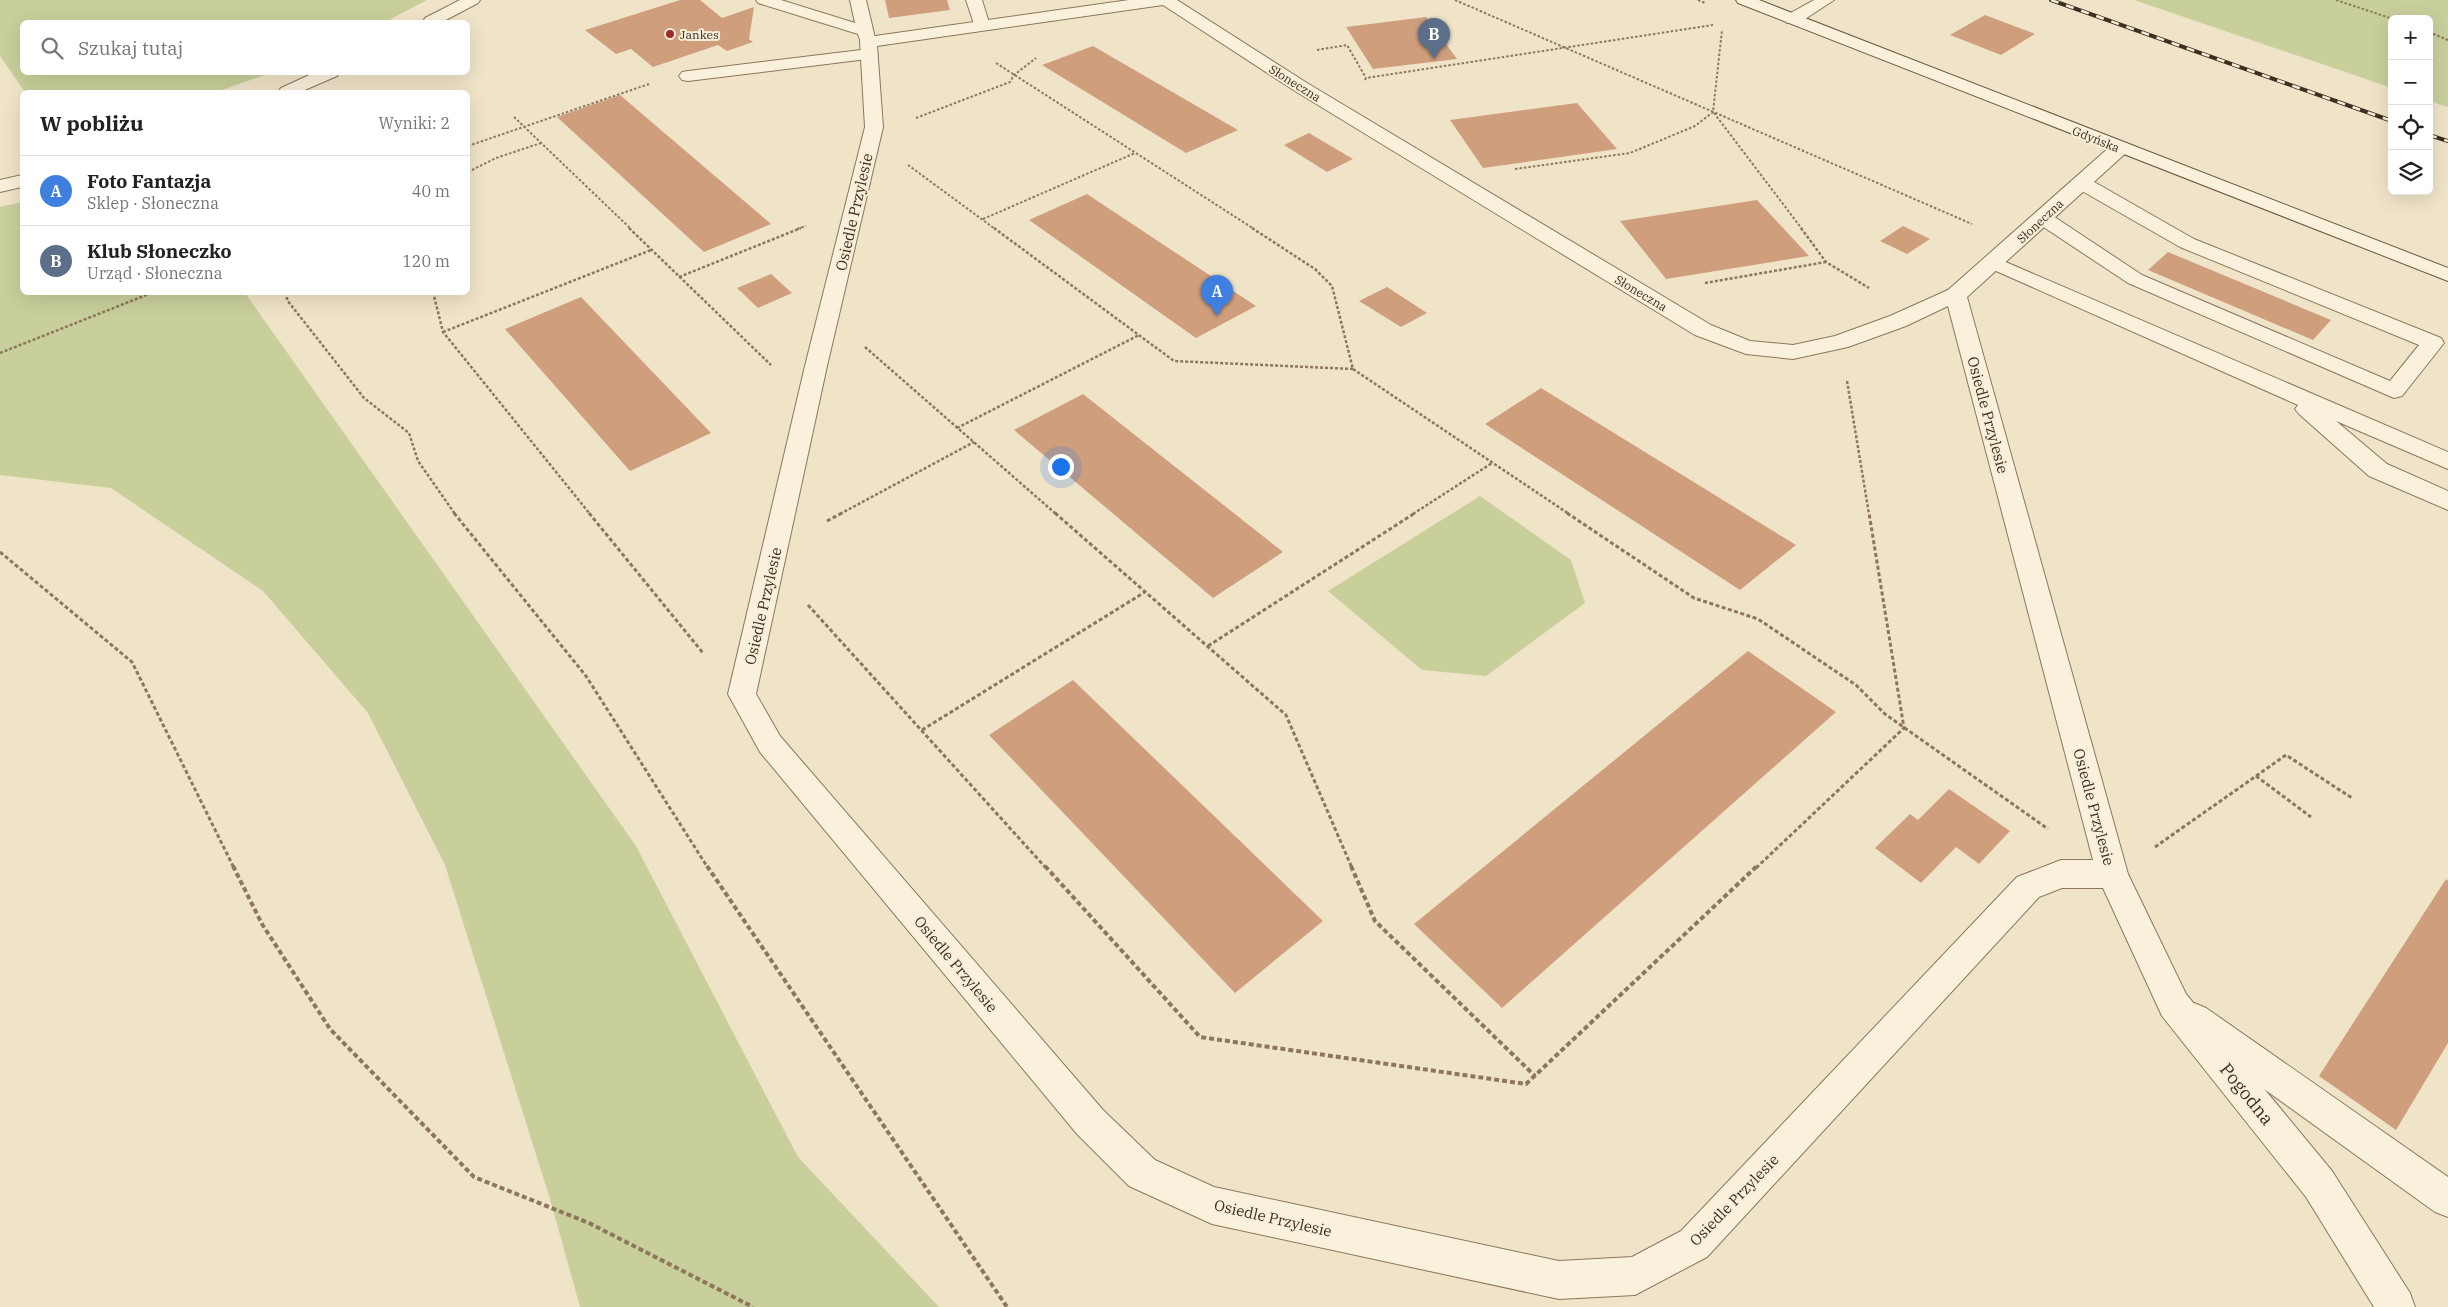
<!DOCTYPE html>
<html lang="pl">
<meta charset="utf-8">
<style>
body{margin:0;font-family:"IBM Plex Serif",serif;background:#f2f2f2;color:#222}
.controls{position:absolute;right:15px;top:15px;display:grid;overflow:hidden;border-radius:8px;box-shadow:0 5px 20px #0002}
.controls button{width:45px;height:45px;display:grid;place-items:center;padding:0;border:0;border-bottom:1px solid #e0e0e0;background:#fff;color:#222;font:25px sans-serif}
.you{position:absolute;left:1060px;top:466px;width:18px;height:18px;margin:-12px;border:4px solid #fff;border-radius:50%;background:#1a73e8;box-shadow:0 0 0 8px #1a73e833}
.badge{display:grid;place-items:center;width:32px;height:32px;border-radius:50%;background:#db2777;color:#fff;font-size:16px;font-weight:700}
.pin{position:absolute;translate:-50% -41px;filter:drop-shadow(0 1px 2px #0008)}
.pin::after{content:'';position:absolute;top:26px;width:18px;height:15px;background:inherit;clip-path:polygon(0 0,100% 0,50% 100%)}
.list{margin:0;padding:0;list-style:none}
h2{display:flex;justify-content:space-between;align-items:center;height:65px;margin:0;padding:0 20px;font-size:21px}
h2 small{font-size:16px;font-weight:400;color:#767676}
.list li{display:grid;grid-template-columns:32px 1fr auto;gap:15px;align-items:center;box-sizing:border-box;height:70px;padding:0 20px;border-top:1px solid #e0e0e0}
.list b{display:block;font-size:19px;white-space:nowrap}
.list p{margin:0;font-size:16px;white-space:nowrap;color:#767676}
.list em{font-size:16px;font-style:normal;color:#767676}
.icon{flex:none;width:28px;height:28px;fill:none;stroke:currentColor;stroke-width:2;stroke-linecap:round;stroke-linejoin:round}
.map{position:relative;flex:none;width:2448px;height:1307px;overflow:hidden}
.search{position:absolute;background:#fff;box-shadow:0 5px 20px #0002;left:20px;top:20px;width:450px;height:55px;display:flex;align-items:center;gap:12px;box-sizing:border-box;padding:0 18px;border-radius:8px;color:#767676;font-size:19px}
.panel{position:absolute;background:#fff;box-shadow:0 5px 20px #0002;left:20px;top:90px;width:450px;height:205px;border-radius:8px}
.map>svg:first-child{display:block}
.green{fill:#c9cf9b}
.building{fill:#cf9f7d}
.lines{fill:none;stroke-linecap:round;stroke-linejoin:round}
.service-casing{stroke:#8d765c;stroke-width:2}
.minor-casing{stroke:#8d765c;stroke-width:2}
.secondary-casing{stroke:#6f573f;stroke-width:2}
.path-far3{stroke:#8d765c;stroke-width:2;stroke-dasharray:2.5 2;stroke-linecap:butt}
.path-far2{stroke:#8d765c;stroke-width:2.5;stroke-dasharray:3 2;stroke-linecap:butt}
.path-far1{stroke:#8d765c;stroke-width:3;stroke-dasharray:4 2.5;stroke-linecap:butt}
.path{stroke:#8d765c;stroke-width:4;stroke-dasharray:5 3;stroke-linecap:butt}
.service{fill:#faf1dc;fill-rule:evenodd}
.minor{fill:#faf1dc;fill-rule:evenodd}
.secondary{fill:#faf1dc;fill-rule:evenodd}
.rail-casing{stroke:#3d2e20;stroke-width:4}
.rail{stroke:#f7eed8;stroke-width:2.5;stroke-dasharray:8;stroke-linecap:butt}
.poi-dot{fill:#9e2a2b;stroke:#f7eed8;stroke-width:2}
.labels{text-anchor:middle;dominant-baseline:central;stroke-width:4;stroke-linejoin:round;paint-order:stroke}
.far-poi-label{font-size:12px;fill:#3d2e20;stroke:#f7eed8;text-anchor:start}
.far-street-label{font-size:12px;fill:#3d2e20;stroke:#f7eed8}
.street-label{font-size:15px;fill:#3d2e20;stroke:#f7eed8}
.near-street-label{font-size:18px;fill:#3d2e20;stroke:#f7eed8}
</style>
<div class="map">
<svg width="2448" height="1307" viewBox="0 0 2448 1307">
<rect width="100%" height="100%" fill="#f0e4c8"/>
<path class="green" d="M 0,0 L 427,0 L 385,22 L 22,22 L 22,72 L 270,73 L 216,92 L 25,92 L 0,56 Z
M 2134,0 L 2448,0 L 2448,107 L 2429,101 L 2429,19 L 2392,19 L 2392,88 Z
M 22,202 L 22,292 L 245,293 L 636,846 L 798,1157 L 939,1307 L 580,1307 L 550,1199 L 445,865 L 368,713 L 263,591 L 111,488 L 0,475 L 0,207 Z
M 1480,496 L 1571,560 L 1585,603 L 1486,676 L 1422,670 L 1328,591 Z"/>
<path class="building" d="M 680,0 L 700,0 L 722,18 L 754,7 L 749,39 L 753,42 L 727,51 L 718,45 L 653,67 L 631,49 L 616,54 L 585,30 Z
M 885,0 L 947,0 L 950,10 L 889,18 Z
M 1985,15 L 2035,34 L 2001,55 L 1950,35 Z
M 1426,17 L 1457,59 L 1373,69 L 1346,27 Z
M 1093,46 L 1238,130 L 1186,153 L 1042,65 Z
M 620,95 L 771,224 L 704,252 L 557,117 Z
M 1577,103 L 1617,149 L 1483,168 L 1450,120 Z
M 1309,133 L 1353,159 L 1327,172 L 1284,145 Z
M 1087,194 L 1256,306 L 1196,338 L 1029,220 Z
M 1757,200 L 1809,256 L 1666,279 L 1620,221 Z
M 1903,226 L 1930,239 L 1907,254 L 1880,241 Z
M 2168,252 L 2331,320 L 2313,340 L 2148,270 Z
M 771,274 L 792,293 L 758,308 L 737,288 Z
M 1387,287 L 1427,313 L 1401,327 L 1359,301 Z
M 581,297 L 711,433 L 630,471 L 505,329 Z
M 1541,388 L 1796,545 L 1740,590 L 1485,424 Z
M 1083,394 L 1283,552 L 1213,598 L 1014,430 Z
M 1748,651 L 1836,712 L 1502,1008 L 1414,924 Z
M 1073,680 L 1323,921 L 1235,993 L 989,735 Z
M 1949,789 L 2010,831 L 1979,864 L 1956,847 L 1921,883 L 1875,848 L 1910,814 L 1918,820 Z
M 2446,879 L 2448,881 L 2448,1043 L 2396,1130 L 2319,1076 Z"/>
<g class="lines">
<defs>
<path id="service" d="M 756,0 L 781,0 L 855,23 L 850,0 L 866,0 L 876,42 L 874,46 L 862,46 L 858,34 L 758,3 Z
M 966,0 L 982,0 L 990,26 L 988,30 L 976,30 Z
M 1814,0 L 1834,0 L 1799,23 L 1787,23 L 1785,19 L 1787,15 Z
M 869,49 L 875,50 L 878,54 L 875,58 L 688,81 L 682,80 L 679,76 L 682,72 L 688,71 Z
M 2082,177 L 2089,179 L 2194,239 L 2441,338 L 2444,343 L 2402,396 L 2394,398 L 2128,283 L 2036,222 L 2033,218 L 2036,214 L 2043,212 L 2050,214 L 2142,275 L 2390,381 L 2419,345 L 2180,247 L 2075,187 L 2072,183 L 2075,179 Z
M 1994,257 L 2448,452 L 2448,469 L 2336,421 L 2387,464 L 2448,491 L 2448,510 L 2369,476 L 2299,414 L 2295,409 L 2298,405 L 1987,267 L 1984,263 L 1987,259 Z
M 2194,1003 L 2206,1008 L 2448,1177 L 2448,1217 L 2435,1212 L 2182,1030 L 2177,1019 L 2182,1008 Z"/>
<path id="minor" d="M 460,0 L 480,0 L 478,3 L 442,22 L 423,22 L 425,18 Z
M 1129,0 L 1177,0 L 1307,83 L 1711,325 L 1750,341 L 1793,345 L 1835,336 L 1890,316 L 1948,290 L 2113,144 L 2127,144 L 2129,148 L 2127,152 L 1967,297 L 2128,874 L 2186,994 L 2332,1171 L 2410,1293 L 2415,1307 L 2374,1307 L 2306,1197 L 2162,1016 L 2103,888 L 2062,888 L 2039,897 L 1707,1257 L 1635,1295 L 1559,1299 L 1212,1224 L 1129,1186 L 1077,1134 L 760,752 L 728,694 L 805,366 L 865,127 L 860,42 L 862,38 L 868,37 ZM 1163,5 L 1295,91 L 1695,335 L 1746,354 L 1793,359 L 1848,347 L 1906,326 L 1948,306 L 2093,860 L 2061,860 L 2017,877 L 1681,1231 L 1632,1257 L 1559,1261 L 1214,1187 L 1155,1160 L 1103,1110 L 780,736 L 756,694 L 827,366 L 883,127 L 877,46 Z
M 316,72 L 339,72 L 337,76 L 300,92 L 278,92 L 281,88 Z
M 22,175 L 22,187 L 0,192 L 0,180 Z"/>
<path id="secondary" d="M 1736,0 L 1759,0 L 2448,268 L 2448,281 L 1738,3 Z"/>
</defs>
<use href="#service" class="service-casing"/>
<use href="#minor" class="minor-casing"/>
<use href="#secondary" class="secondary-casing"/>
<path class="path-far3" d="M 1455,0 L 1972,224
M 1698,0 L 1705,3
M 2336,0 L 2393,19
M 2429,32 L 2448,40
M 1317,50 L 1347,45 L 1366,78
M 996,63 L 1254,229
M 1365,80 L 1366,78 L 1713,25
M 1714,113 L 1802,229
M 514,117 L 631,229
M 916,118 L 1010,82 L 1014,75 L 1036,58
M 468,146 L 649,84
M 908,165 L 995,229
M 1515,169 L 1630,153 L 1695,126 L 1713,112 L 1722,30
M 468,172 L 496,158 L 541,143
M 983,219 L 1135,153
M 797,229 L 806,226"/>
<path class="path-far2" d="M 629,228 L 771,365
M 994,228 L 1174,361 L 1353,369
M 1252,228 L 1315,269 L 1332,286 L 1353,369 L 1569,514
M 1801,228 L 1826,262 L 1869,288
M 679,277 L 801,228
M 1705,283 L 1826,262
M 287,292 L 287,300 L 364,398 L 409,433 L 418,461 L 455,514
M 433,292 L 443,332 L 590,514
M 443,332 L 651,250
M 865,347 L 1056,514
M 0,353 L 154,292
M 1847,381 L 1869,514
M 957,428 L 1139,335
M 840,514 L 974,442
M 1413,514 L 1492,463"/>
<path class="path-far1" d="M 454,513 L 586,676 L 708,868
M 589,513 L 703,653
M 1055,513 L 1286,715 L 1352,868
M 1567,513 L 1694,598 L 1758,619 L 1856,685 L 1885,714 L 2048,829
M 827,521 L 842,513
M 0,552 L 132,662 L 234,868
M 808,605 L 1046,868
M 1208,646 L 1415,513
M 922,730 L 1145,592
M 2256,776 L 2311,817
M 2155,847 L 2286,755 L 2352,798
M 1756,868 L 1904,728 L 1869,513"/>
<path class="path" d="M 233,866 L 262,924 L 330,1029 L 474,1177 L 589,1223 L 753,1307
M 707,866 L 1007,1307
M 1045,866 L 1200,1037 L 1526,1084 L 1757,866
M 1351,866 L 1375,921 L 1535,1076"/>
<use href="#service" class="service"/>
<use href="#minor" class="minor"/>
<use href="#secondary" class="secondary"/>
<defs>
<path id="rail" d="M 2051,0 L 2392,121
M 2429,135 L 2448,141"/>
</defs>
<use href="#rail" class="rail-casing"/>
<use href="#rail" class="rail"/>
</g>
<circle class="poi-dot" cx="670" cy="34" r="5"/>
<g class="labels">
<g class="far-poi-label">
<text x="680" y="34">Jankes</text>
</g>
<g class="far-street-label">
<text transform="translate(1295 83) rotate(32)">Słoneczna</text>
<text transform="translate(2096 139) rotate(22)">Gdyńska</text>
<text transform="translate(2040 221) rotate(-43)">Słoneczna</text>
<text transform="translate(1641 293) rotate(31)">Słoneczna</text>
</g>
<g class="street-label">
<text transform="translate(854 212) rotate(-77)">Osiedle Przylesie</text>
<text transform="translate(1988 415) rotate(75)">Osiedle Przylesie</text>
<text transform="translate(763 606) rotate(-77)">Osiedle Przylesie</text>
<text transform="translate(2094 807) rotate(75)">Osiedle Przylesie</text>
<text transform="translate(956 964) rotate(50)">Osiedle Przylesie</text>
<text transform="translate(1734 1200) rotate(-46)">Osiedle Przylesie</text>
<text transform="translate(1273 1218) rotate(13)">Osiedle Przylesie</text>
</g>
<g class="near-street-label">
<text transform="translate(2247 1094) rotate(51)">Pogodna</text>
</g>
</g>
</svg>
<div class="controls">
<button>+</button>
<button>−</button>
<button><svg class="icon" aria-label="locate" viewBox="0 0 24 24"><circle cx="12" cy="12" r="6"/><path d="M12 2v4M12 18v4M2 12h4M18 12h4"/></svg></button>
<button><svg class="icon" aria-label="layers" viewBox="0 0 24 24"><path d="M12 4l9 5-9 5-9-5zM3 14l9 5 9-5"/></svg></button>
</div>
<div class="you"></div>
<div class="pin badge" style="left:1217px;top:316px;background:#3f7fe0">A</div>
<div class="pin badge" style="left:1434px;top:59px;background:#5c6f8a">B</div>
<div class="search"><svg class="icon" aria-label="search" viewBox="0 0 24 24"><circle cx="10" cy="10" r="6"/><path d="M15 15l6 6"/></svg>Szukaj tutaj</div>
<section class="panel">
<h2>W pobliżu<small>Wyniki: 2</small></h2>
<ul class="list">
<li><span class="badge" style="background:#3f7fe0">A</span><div><b>Foto Fantazja</b><p>Sklep · Słoneczna</p></div><em>40 m</em></li>
<li><span class="badge" style="background:#5c6f8a">B</span><div><b>Klub Słoneczko</b><p>Urząd · Słoneczna</p></div><em>120 m</em></li>
</ul>
</section>
</div>
